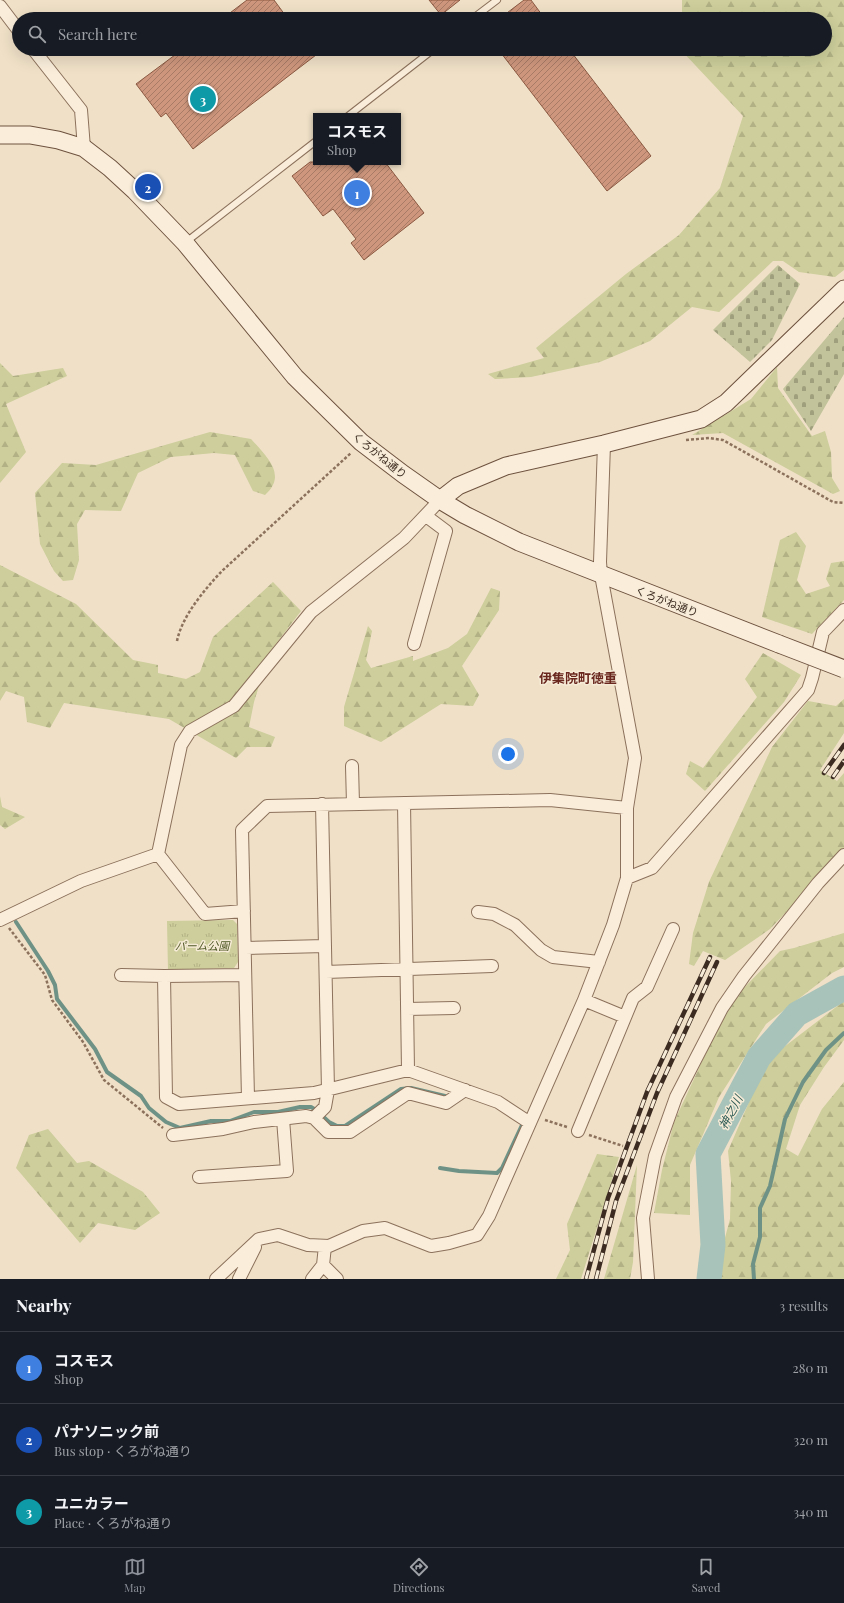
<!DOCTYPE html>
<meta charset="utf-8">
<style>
body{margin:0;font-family:"Playfair Display","Noto Sans JP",serif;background:#242831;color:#f1f3f6}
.you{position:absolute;left:508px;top:754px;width:14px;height:14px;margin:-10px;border:3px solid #fff;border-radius:50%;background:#1a73e8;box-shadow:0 0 0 6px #1a73e833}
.badge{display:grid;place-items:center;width:26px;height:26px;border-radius:50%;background:#8c9099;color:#fff;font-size:13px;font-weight:700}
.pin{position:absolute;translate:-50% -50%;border:2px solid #fff;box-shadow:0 1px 4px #0006}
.popup{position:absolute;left:313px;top:113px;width:88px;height:52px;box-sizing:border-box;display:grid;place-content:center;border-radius:0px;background:#171b24;filter:drop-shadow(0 1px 3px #0005);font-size:13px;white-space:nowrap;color:#9ea1a6}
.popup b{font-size:15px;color:#f1f3f6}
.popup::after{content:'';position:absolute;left:50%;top:100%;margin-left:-8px;border:8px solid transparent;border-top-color:#171b24}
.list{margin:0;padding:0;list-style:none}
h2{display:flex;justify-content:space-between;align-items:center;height:52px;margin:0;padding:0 16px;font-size:17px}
h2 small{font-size:13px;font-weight:400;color:#9ea1a6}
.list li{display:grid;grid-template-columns:26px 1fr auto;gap:12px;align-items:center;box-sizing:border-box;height:72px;padding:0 16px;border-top:1px solid #363941}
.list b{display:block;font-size:15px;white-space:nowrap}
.list p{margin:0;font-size:13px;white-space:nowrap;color:#9ea1a6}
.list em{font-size:13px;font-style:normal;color:#9ea1a6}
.icon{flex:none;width:22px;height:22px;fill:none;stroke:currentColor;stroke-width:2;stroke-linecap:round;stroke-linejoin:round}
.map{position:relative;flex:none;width:844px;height:1279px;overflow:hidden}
.search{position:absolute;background:#171b24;box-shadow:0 4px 16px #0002;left:12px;right:12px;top:12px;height:44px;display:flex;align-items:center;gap:10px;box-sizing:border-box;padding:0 14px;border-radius:22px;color:#9ea1a6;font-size:15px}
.sheet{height:268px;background:#171b24}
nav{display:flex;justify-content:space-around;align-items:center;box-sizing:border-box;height:56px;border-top:1px solid #363941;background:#171b24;font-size:11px;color:#9ea1a6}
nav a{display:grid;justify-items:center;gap:2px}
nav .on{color:#8c9099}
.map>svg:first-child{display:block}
.forest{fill:url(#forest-firs)}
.cemetery{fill:url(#cemetery-stones)}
.park{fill:url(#park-tufts)}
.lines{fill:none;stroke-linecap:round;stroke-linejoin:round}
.stream{stroke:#6f9286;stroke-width:4}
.river{stroke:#a8c3b9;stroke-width:25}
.building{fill:url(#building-hatch);stroke:#8b5841}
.lane-casing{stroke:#8c715c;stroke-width:8}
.street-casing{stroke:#8c715c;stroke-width:14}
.secondary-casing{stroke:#6e523f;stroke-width:19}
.path{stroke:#8c715c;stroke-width:2.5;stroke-dasharray:3 2;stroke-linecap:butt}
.lane{stroke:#faeedb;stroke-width:6}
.street{stroke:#faeedb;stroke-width:12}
.secondary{stroke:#faeedb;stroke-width:17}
.rail-casing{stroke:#3c2b20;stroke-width:4.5}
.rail{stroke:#f6ebd7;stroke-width:3;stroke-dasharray:9;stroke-linecap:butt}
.secondary-bridge-casing{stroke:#6e523f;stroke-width:19;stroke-linecap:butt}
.secondary-bridge{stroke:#faeedb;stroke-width:17}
.labels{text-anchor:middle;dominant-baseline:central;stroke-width:3;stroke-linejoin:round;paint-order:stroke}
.street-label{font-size:11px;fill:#3c2b20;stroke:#f6ebd7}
.park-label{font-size:11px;font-style:italic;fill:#505926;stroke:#f6ebd7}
.water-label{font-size:12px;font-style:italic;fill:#2f5c55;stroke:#f6ebd7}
.quarter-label{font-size:13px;font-weight:bold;fill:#69271e;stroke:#f6ebd7}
</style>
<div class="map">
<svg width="844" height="1279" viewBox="0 0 844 1279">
<defs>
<pattern id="forest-firs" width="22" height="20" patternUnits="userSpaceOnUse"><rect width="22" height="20" fill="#cdce9b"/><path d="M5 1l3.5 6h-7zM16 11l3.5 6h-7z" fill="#b1b185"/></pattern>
<pattern id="cemetery-stones" width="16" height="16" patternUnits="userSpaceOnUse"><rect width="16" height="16" fill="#c2c39a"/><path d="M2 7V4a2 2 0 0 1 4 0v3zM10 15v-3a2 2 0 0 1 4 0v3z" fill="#9f9f7d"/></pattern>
<pattern id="park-tufts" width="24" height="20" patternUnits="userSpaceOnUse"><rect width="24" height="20" fill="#cdce9b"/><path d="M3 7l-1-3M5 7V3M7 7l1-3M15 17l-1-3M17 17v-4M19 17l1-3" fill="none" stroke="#b1b185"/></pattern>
<pattern id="building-hatch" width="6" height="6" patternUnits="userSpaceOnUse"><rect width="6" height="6" fill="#ce977d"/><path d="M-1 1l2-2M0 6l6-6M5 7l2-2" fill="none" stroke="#a87b66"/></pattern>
</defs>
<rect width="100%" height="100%" fill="#efe0c7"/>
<path class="forest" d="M 682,0 L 844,0 L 844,270 L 835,277 L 799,272 L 783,261 L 773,261 L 719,312 L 692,307 L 650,341 L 600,362 L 531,377 L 495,379 L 488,374 L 544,358 L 536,348 L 626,274 L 679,235 L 720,188 L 743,116 L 680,49 L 825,49 L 825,19 L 682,19 Z
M 0,363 L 13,376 L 63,368 L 67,376 L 6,404 L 26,452 L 0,483 Z
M 777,367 L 778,388 L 812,436 L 825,431 L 831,452 L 832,478 L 840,491 L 833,494 L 723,433 L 692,435 L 751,399 Z
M 210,432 L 251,439 C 266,456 288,475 265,495 L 253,491 L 235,455 L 214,453 L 171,457 L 138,473 L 121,511 L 85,510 L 77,524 L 79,560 L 73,580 L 63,581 L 54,571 L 40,544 L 35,493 L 62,463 L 96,465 Z
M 796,532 L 806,546 L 797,580 L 806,594 L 830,586 L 826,579 L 831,563 L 844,561 L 844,600 L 812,634 L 762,617 L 780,540 Z
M 0,565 L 76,604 L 133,660 L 158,665 L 158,673 L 186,679 L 200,672 L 213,637 L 273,582 L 301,611 L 269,653 L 254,702 L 249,727 L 275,737 L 271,747 L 247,747 L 236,758 L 169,719 L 64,703 L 50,728 L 27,722 L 24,697 L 6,691 L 0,701 Z
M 491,588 L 500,591 L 499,610 L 462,666 L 479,695 L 473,706 L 441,704 L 381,742 L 344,726 L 344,707 L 368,626 L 372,631 L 366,660 L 371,668 L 413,656 L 413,661 L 448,648 L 467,634 Z
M 763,653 L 801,675 L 784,702 L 705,791 L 686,774 L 690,761 L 703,768 L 757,697 L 745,679 Z
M 844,699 L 844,733 L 820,770 L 837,781 L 844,773 L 844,851 L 770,929 L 725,960 L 703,951 L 694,966 L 689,964 L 693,933 L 709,882 L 772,747 L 808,701 L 836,706 Z
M 0,796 L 2,807 L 25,817 L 5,829 L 0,825 Z
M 844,933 L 844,967 L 832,973 L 766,1024 L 719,1097 L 690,1165 L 690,1215 L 654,1213 L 662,1170 L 674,1122 L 712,1040 L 737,995 L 780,951 L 794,948 Z
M 844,1001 L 844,1040 L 824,1067 L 800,1105 L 786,1149 L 798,1156 L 822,1109 L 844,1082 L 844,1279 L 720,1279 L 722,1249 L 730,1219 L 731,1181 L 728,1151 L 767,1060 Z
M 48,1129 L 77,1163 L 89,1161 L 143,1192 L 160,1213 L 135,1230 L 98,1223 L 80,1243 L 16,1168 L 29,1135 Z
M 597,1154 L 619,1157 L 581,1279 L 556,1279 L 570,1250 L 567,1224 Z
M 637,1165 L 633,1262 L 630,1279 L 604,1279 Z"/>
<path class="cemetery" d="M 778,265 L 800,284 L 772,340 L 750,362 L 713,330 Z
M 844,317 L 844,374 L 811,431 L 783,389 Z"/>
<path class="park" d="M 233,920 L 237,924 L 238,962 L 234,968 L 168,970 L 167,921 Z"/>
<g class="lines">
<path class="stream" d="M 16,922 L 48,971 L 55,985 L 57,999 L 95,1049 L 107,1072 L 141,1096 L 149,1108 L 166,1122 L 180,1128 L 211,1121 L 230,1121 L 254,1112 L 278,1112 L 300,1107 L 311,1107 L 316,1110 L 329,1122 L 337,1126 L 345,1126 L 401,1089 L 411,1088 L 445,1096
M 440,1168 L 459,1171 L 497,1173 L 502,1168 L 522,1125
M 754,1279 L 753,1264 L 760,1237 L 760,1208 L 770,1186 L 785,1119 L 803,1082 L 826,1050 L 844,1033"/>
<path class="river" d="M 709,1279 L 713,1245 L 708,1154 L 759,1057 L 797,1014 L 844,988"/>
</g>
<path class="building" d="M 247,0 L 274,0 L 288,19 L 222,19 Z
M 429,0 L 460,0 L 441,15 Z
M 524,0 L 531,0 L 545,19 L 499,19 Z
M 183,49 L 311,49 L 316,55 L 193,149 L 166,113 L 161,117 L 136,84 Z
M 498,49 L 569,49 L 651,156 L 607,191 Z
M 310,162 L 385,162 L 424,213 L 364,260 L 351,243 L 356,239 L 333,209 L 323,216 L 292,176 Z"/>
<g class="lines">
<defs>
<path id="lane" d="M 472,19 L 497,0
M 348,116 L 434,49
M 186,242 L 316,141"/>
<path id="street" d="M 0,6 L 19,31
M 33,49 L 81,110 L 84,148
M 414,644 L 446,531 L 426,516
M 352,766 L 353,804
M 404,803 L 408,1070
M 158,854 L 205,914 L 244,911
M 627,878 L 652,868 L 808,690 L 812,678 L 823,632 L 844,610
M 478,912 L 494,914 L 515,925 L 541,950 L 553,957 L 599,962
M 0,920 L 81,881 L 158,854 L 181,745 L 190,731 L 234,706 L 311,612 L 404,538 L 440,500
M 245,948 L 325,946
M 326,972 L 492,966
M 121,975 L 164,976
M 245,975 L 164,976 L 166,1097 L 179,1104 L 314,1093 L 408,1070 L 498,1102 L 530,1123
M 584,1000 L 625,1017
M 407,1009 L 454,1008
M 248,1098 L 242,830 L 267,806 L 550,800 L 627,808
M 314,1118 L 325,1107 L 328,1090 L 322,804
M 578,1131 L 633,998 L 647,987 L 673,929
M 173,1135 L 223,1129 L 254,1122 L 306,1116 L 314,1118 L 328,1132 L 350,1132 L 408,1093 L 446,1103 L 465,1090
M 199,1177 L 287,1171 L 283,1119
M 325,1246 L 323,1265 L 337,1279
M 216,1279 L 259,1239 L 278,1235 L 308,1245 L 329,1246 L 363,1231 L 385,1228 L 431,1246 L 449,1243 L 477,1235 L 489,1216 L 584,1000 L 613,925 L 627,878 L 627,808 L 635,758 L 601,575 L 600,562 L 604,444
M 239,1279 L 255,1247
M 312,1279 L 323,1265
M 648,1279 L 643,1218 L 655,1156 L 676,1097 L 722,1008 L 744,976 L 818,883 L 844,855"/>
<path id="secondary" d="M 0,135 L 30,135 L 58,140 L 84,148 L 110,168 L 135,191 L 185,243 L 295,377 L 361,442 L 403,474 L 440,500 L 465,515 L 519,542 L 779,644
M 440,500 L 458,486 L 506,466 L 604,444 L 701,419 L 726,403 L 844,289"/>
</defs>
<use href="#lane" class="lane-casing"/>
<use href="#street" class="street-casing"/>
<use href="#secondary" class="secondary-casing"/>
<path class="path" d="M 686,440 L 709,438 L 723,440 L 833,502 L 844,503
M 177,641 C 182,616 205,589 222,571 L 351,453
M 9,928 L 45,975 L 52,1000 L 83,1042 L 104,1080 L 163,1128
M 545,1120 L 567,1127
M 589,1135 L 623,1146"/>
<use href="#lane" class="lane"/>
<use href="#street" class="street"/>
<use href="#secondary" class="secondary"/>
<defs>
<path id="rail" d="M 824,773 L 844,745
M 833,777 L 844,761
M 586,1279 L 608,1198 L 647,1092 L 710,957
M 596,1279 L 616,1201 L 657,1093 L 717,962"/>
</defs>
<use href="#rail" class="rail-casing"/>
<use href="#rail" class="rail"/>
<defs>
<path id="secondary-bridge" d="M 779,644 L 844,669"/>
</defs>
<use href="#secondary-bridge" class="secondary-bridge-casing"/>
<use href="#secondary-bridge" class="secondary-bridge"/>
</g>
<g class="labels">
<g class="street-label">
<text transform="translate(380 455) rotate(39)">くろがね通り</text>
<text transform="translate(667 601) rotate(21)">くろがね通り</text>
</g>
<g class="park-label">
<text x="202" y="945">パーム公園</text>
</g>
<g class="water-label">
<text transform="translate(730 1112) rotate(-62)">神之川</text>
</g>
<g class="quarter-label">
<text x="578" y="677">伊集院町徳重</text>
</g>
</g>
</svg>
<div class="you"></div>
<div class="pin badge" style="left:357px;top:193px;background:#3f7fe0">1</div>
<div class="popup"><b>コスモス</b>Shop</div>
<div class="pin badge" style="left:148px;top:187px;background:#1a4fb4">2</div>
<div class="pin badge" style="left:203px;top:99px;background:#0f9aa8">3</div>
<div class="search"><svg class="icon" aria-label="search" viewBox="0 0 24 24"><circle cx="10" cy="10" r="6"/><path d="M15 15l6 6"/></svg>Search here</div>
</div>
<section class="sheet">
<h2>Nearby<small>3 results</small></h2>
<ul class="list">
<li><span class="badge" style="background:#3f7fe0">1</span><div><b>コスモス</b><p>Shop</p></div><em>280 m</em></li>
<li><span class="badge" style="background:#1a4fb4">2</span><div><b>パナソニック前</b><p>Bus stop · くろがね通り</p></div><em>320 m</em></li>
<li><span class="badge" style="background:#0f9aa8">3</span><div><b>ユニカラー</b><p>Place · くろがね通り</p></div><em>340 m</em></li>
</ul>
</section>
<nav>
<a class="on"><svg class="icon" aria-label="map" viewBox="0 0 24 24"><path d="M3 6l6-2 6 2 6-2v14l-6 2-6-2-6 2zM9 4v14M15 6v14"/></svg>Map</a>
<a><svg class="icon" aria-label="directions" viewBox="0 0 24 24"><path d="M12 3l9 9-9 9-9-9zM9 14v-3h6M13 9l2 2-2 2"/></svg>Directions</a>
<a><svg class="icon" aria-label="saved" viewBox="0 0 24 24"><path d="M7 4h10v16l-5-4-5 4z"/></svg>Saved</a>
</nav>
